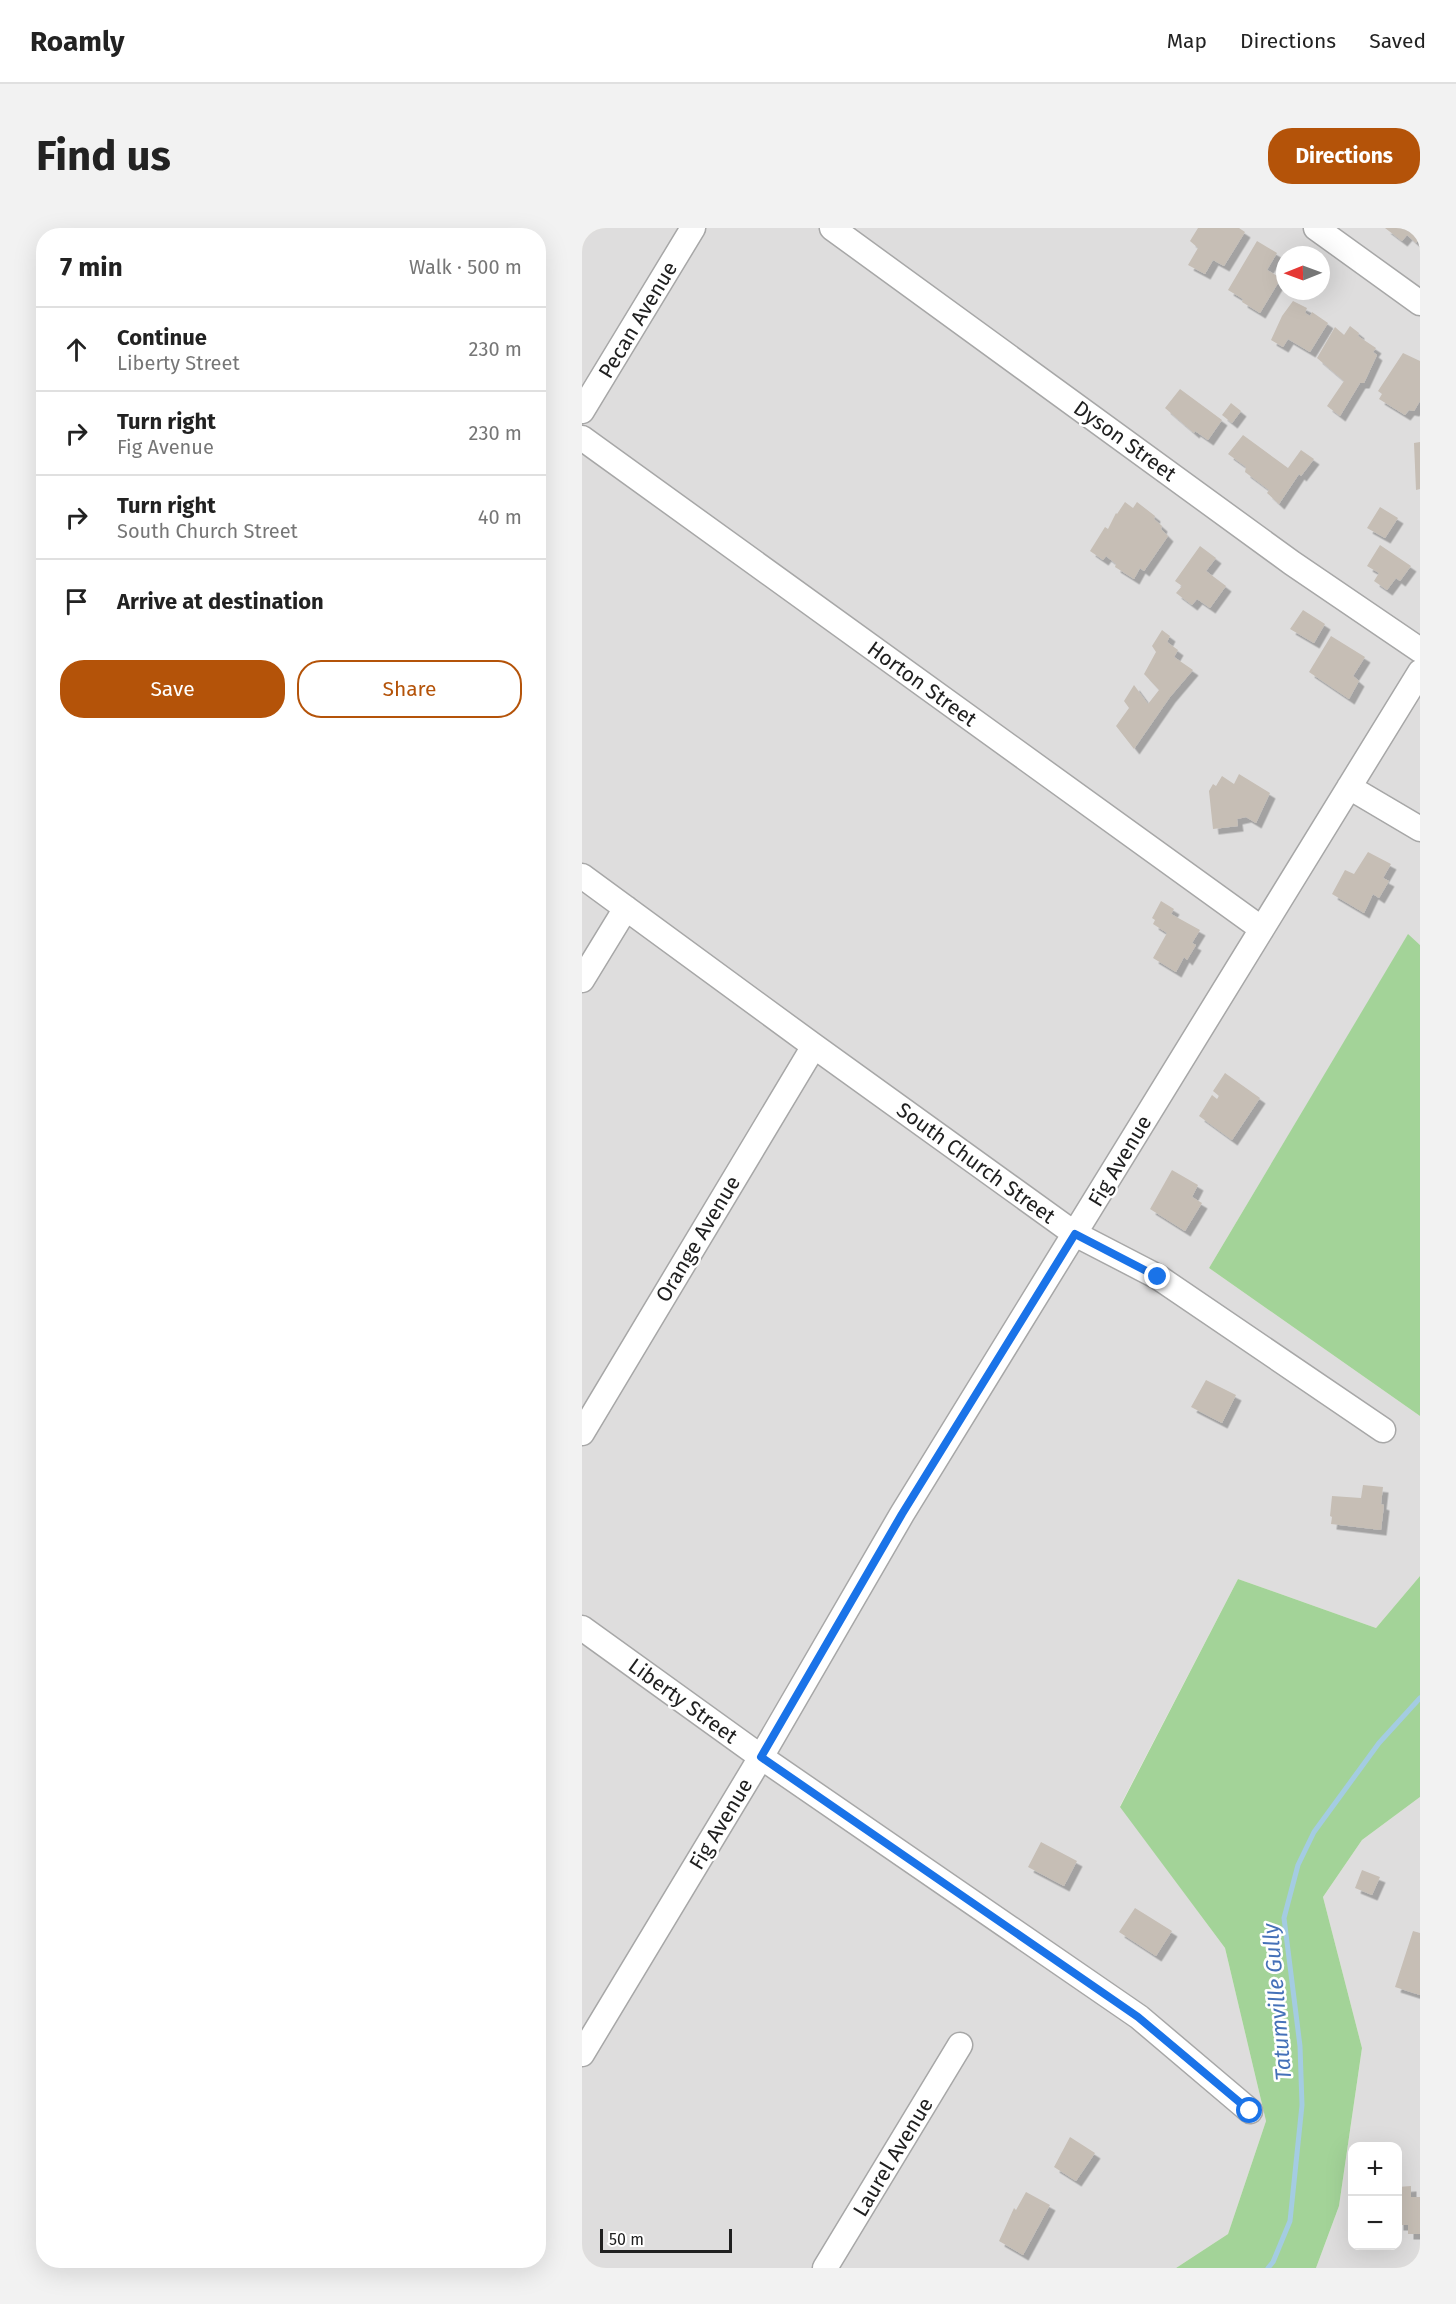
<!DOCTYPE html>
<meta charset="utf-8">
<style>
body{margin:0;font-family:"Fira Sans",sans-serif;background:#f2f2f2;color:#222}
.controls{position:absolute;right:18px;bottom:18px;display:grid;overflow:hidden;border-radius:12px;box-shadow:0 6px 24px #0002}
.controls button{width:54px;height:54px;display:grid;place-items:center;padding:0;border:0;border-bottom:2px solid #e0e0e0;background:#fff;color:#222;font:30px sans-serif}
.compass{position:absolute;left:694px;top:18px;width:54px;height:54px;border-radius:50%;background:#fff;box-shadow:0 6px 24px #0002;rotate:269deg}
.scale{position:absolute;left:18px;bottom:15px;width:132px;box-sizing:border-box;padding-left:6px;border:3px solid #202020;border-top:0;font-size:16px;line-height:21px;white-space:nowrap;color:#202020;-webkit-text-stroke:4px #fff;paint-order:stroke}
.stop{position:absolute;width:18px;height:18px;margin:-14px;border:4px solid #1a73e8;border-radius:50%;background:#fff}
.stop.end{background:#1a73e8;border-color:#fff;box-shadow:0 2px 6px #0008}
.list{margin:0;padding:0;list-style:none}
h2{display:flex;justify-content:space-between;align-items:center;height:78px;margin:0;padding:0 24px;font-size:26px}
h2 small{font-size:20px;font-weight:400;color:#767676}
.list li{display:grid;grid-template-columns:39px 1fr auto;gap:18px;align-items:center;box-sizing:border-box;height:84px;padding:0 24px;border-top:2px solid #e0e0e0}
.list b{display:block;font-size:22px;white-space:nowrap}
.list p{margin:0;font-size:20px;white-space:nowrap;color:#767676}
.list em{font-size:20px;font-style:normal;color:#767676}
.actions{display:flex;gap:12px;padding:18px 24px}
.actions a{flex:1;padding:14px 0;border:2px solid #b45309;border-radius:24px;text-align:center;font-size:21px;color:#b45309}
.actions .main{background:#b45309;color:#fff}
.icon{flex:none;width:33px;height:33px;fill:none;stroke:currentColor;stroke-width:2;stroke-linecap:round;stroke-linejoin:round}
.map{position:relative;flex:none;width:838px;height:2040px;overflow:hidden;border-radius:24px}
header{display:flex;align-items:center;gap:36px;box-sizing:border-box;height:84px;padding:0 30px;background:#fff;border-bottom:2px solid #e0e0e0}
header strong{font-size:28px}
nav{display:flex;gap:33px;margin-inline-start:auto;font-size:21px}
.intro{display:flex;align-items:center;justify-content:space-between;box-sizing:border-box;height:144px;padding:0 36px}
h1{margin:0;font-size:42px}
.button{padding:15px 27px;border-radius:24px;background:#b45309;color:#fff;font-size:21px;font-weight:700}
main{display:flex;gap:36px;padding:0 36px}
aside{flex:1;background:#fff;border-radius:24px;box-shadow:0 6px 24px #0002}
.map>svg:first-child{display:block}
.residential{fill:#dedddd;fill-rule:evenodd}
.forest{fill:#a3d398}
.lines{fill:none;stroke-linecap:round;stroke-linejoin:round}
.stream{stroke:#a4cce2;stroke-width:5}
.building{fill:#c6beb5;filter:url(#shadow)}
.minor-casing{stroke:#a7a7a7;stroke-width:27}
.minor{stroke:#fff;stroke-width:24}
.route{stroke:#1a73e8;stroke-width:8}
.labels{text-anchor:middle;dominant-baseline:central;stroke-width:5;stroke-linejoin:round;paint-order:stroke}
.street-label{font-size:21px;fill:#202020;stroke:#fff}
.water-label{font-size:22px;font-style:italic;fill:#4571b8;stroke:#fff}
</style>
<header>
<strong>Roamly</strong>
<nav><a>Map</a><a>Directions</a><a>Saved</a></nav>
</header>
<div class="intro"><h1>Find us</h1><a class="button">Directions</a></div>
<main>
<aside>
<h2>7 min<small>Walk · 500 m</small></h2>
<ul class="list">
<li><svg class="icon" aria-label="ahead" viewBox="0 0 24 24"><path d="M12 20V5M6 11l6-6 6 6"/></svg><div><b>Continue</b><p>Liberty Street</p></div><em>230 m</em></li>
<li><svg class="icon" aria-label="right" viewBox="0 0 24 24"><path d="M7 20v-9h11M14 6l5 5-5 5"/></svg><div><b>Turn right</b><p>Fig Avenue</p></div><em>230 m</em></li>
<li><svg class="icon" aria-label="right" viewBox="0 0 24 24"><path d="M7 20v-9h11M14 6l5 5-5 5"/></svg><div><b>Turn right</b><p>South Church Street</p></div><em>40 m</em></li>
<li><svg class="icon" aria-label="arrive" viewBox="0 0 24 24"><path d="M6 21V4h12l-3 4 3 4H6"/></svg><div><b>Arrive at destination</b></div></li>
</ul>
<div class="actions"><a class="main">Save</a><a>Share</a></div>
</aside>
<div class="map">
<svg width="838" height="2040" viewBox="0 0 838 2040">
<defs>
<filter id="shadow"><feDropShadow dx="5.5" dy="5.5" stdDeviation="0" flood-color="#0004"/></filter>
</defs>
<rect width="100%" height="100%" fill="#f1efe6"/>
<path class="residential" d="M 0,0 L 838,0 L 838,717 L 826,707 L 627,1040 L 838,1188 L 838,1348 L 794,1400 L 656,1351 L 538,1578 L 643,1720 L 684,1893 L 646,2006 L 594,2040 L 0,2040 ZM 703,27 L 739,27 L 739,63 L 703,63 Z
M 838,1569 L 838,2040 L 734,2040 L 757,1978 L 780,1820 L 741,1669 L 780,1612 ZM 770,1918 L 816,1918 L 816,2018 L 770,2018 Z"/>
<path class="forest" d="M 826,706 L 838,717 L 838,1188 L 627,1040 Z
M 838,1348 L 838,1569 L 780,1612 L 741,1669 L 780,1820 L 757,1978 L 734,2040 L 594,2040 L 646,2006 L 684,1893 L 643,1720 L 538,1579 L 656,1351 L 794,1400 Z"/>
<g class="lines">
<path class="stream" d="M 686,2040 L 691,2034 L 708,1993 L 720,1877 L 718,1818 L 702,1690 L 716,1637 L 732,1604 L 797,1515 L 838,1470"/>
</g>
<path class="building" d="M 616,0 L 657,0 L 663,4 L 642,38 L 631,32 L 623,46 L 606,37 L 616,20 L 608,13 Z
M 803,0 L 838,0 L 838,9 L 834,15 L 825,7 L 820,13 Z
M 675,13 L 695,25 L 685,42 L 699,50 L 678,85 L 660,74 L 661,71 L 646,62 Z
M 711,73 L 725,80 L 723,85 L 728,88 L 730,84 L 746,95 L 728,124 L 706,111 L 701,119 L 689,112 L 700,88 Z
M 768,98 L 777,105 L 776,108 L 794,120 L 791,124 L 795,127 L 782,155 L 778,155 L 758,188 L 745,178 L 762,153 L 735,130 L 753,99 L 762,107 Z
M 821,125 L 838,133 L 838,173 L 832,183 L 827,182 L 823,187 L 797,171 L 800,166 L 796,163 Z
M 598,161 L 640,192 L 626,212 L 613,203 L 612,205 L 583,180 Z
M 649,175 L 659,183 L 650,195 L 640,187 Z
M 661,207 L 706,240 L 719,222 L 732,231 L 719,248 L 717,246 L 697,276 L 685,265 L 687,262 L 663,244 L 664,239 L 646,226 Z
M 838,214 L 838,261 L 834,262 L 832,215 Z
M 543,274 L 551,280 L 555,274 L 573,288 L 572,291 L 580,298 L 579,301 L 586,308 L 562,343 L 558,340 L 552,351 L 533,339 L 534,336 L 524,328 L 521,332 L 508,323 L 523,299 L 526,301 L 534,285 L 535,286 Z
M 798,279 L 816,290 L 803,310 L 785,300 Z
M 798,317 L 829,338 L 818,353 L 814,350 L 805,362 L 792,353 L 797,345 L 785,338 Z
M 618,318 L 634,330 L 624,343 L 644,358 L 628,380 L 615,371 L 610,377 L 594,365 L 600,358 L 593,353 Z
M 721,382 L 743,396 L 732,415 L 708,401 Z
M 580,402 L 588,408 L 585,414 L 596,422 L 592,429 L 611,442 L 588,469 L 552,521 L 534,498 L 547,480 L 542,473 L 552,457 L 566,476 L 577,462 L 562,446 L 574,424 L 570,418 Z
M 749,408 L 783,429 L 771,448 L 777,453 L 767,471 L 727,444 Z
M 657,546 L 688,565 L 674,595 L 664,589 L 655,591 L 656,598 L 631,601 L 627,563 L 631,556 L 634,558 L 640,548 L 652,556 Z
M 786,624 L 809,636 L 801,650 L 807,653 L 797,670 L 791,666 L 782,685 L 750,666 L 763,642 L 772,646 Z
M 579,673 L 592,681 L 589,686 L 618,702 L 610,715 L 614,717 L 605,732 L 602,729 L 594,744 L 571,730 L 585,705 L 571,696 L 573,692 L 570,690 Z
M 643,845 L 678,870 L 650,912 L 617,888 L 630,867 L 635,871 L 637,868 L 631,863 Z
M 590,942 L 616,957 L 610,969 L 620,975 L 603,1003 L 568,981 Z
M 624,1152 L 654,1167 L 640,1195 L 609,1179 Z
M 781,1257 L 801,1259 L 799,1276 L 802,1277 L 799,1302 L 749,1296 L 750,1289 L 748,1288 L 750,1268 L 779,1270 Z
M 459,1614 L 495,1633 L 482,1658 L 446,1639 Z
M 780,1642 L 798,1649 L 790,1667 L 773,1660 Z
M 553,1680 L 590,1703 L 574,1728 L 537,1704 Z
M 831,1703 L 838,1705 L 838,1767 L 813,1759 Z
M 488,1909 L 513,1925 L 494,1953 L 472,1939 Z
M 829,1958 L 829,1969 L 838,1969 L 838,2006 L 826,2006 L 826,1997 L 816,1997 L 816,1959 Z
M 444,1964 L 468,1977 L 441,2027 L 417,2013 L 432,1980 L 434,1982 Z"/>
<g class="lines">
<defs>
<path id="minor" d="M 250,0 L 710,335 L 838,422
M 734,0 L 838,75
M 0,183 L 111,0
M 0,210 L 680,701
M 767,559 L 838,601
M 0,648 L 232,818 L 493,1006 L 576,1049 L 801,1202
M 0,752 L 44,680
M 0,1205 L 232,818
M 0,1400 L 179,1529 L 557,1789 L 668,1883
M 0,1826 L 179,1529 L 320,1286 L 838,444
M 243,2040 L 378,1817"/>
</defs>
<use href="#minor" class="minor-casing"/>
<use href="#minor" class="minor"/>
</g>
<g class="lines">
<path class="route" d="M 576,1049 L 493,1006 L 320,1286 L 179,1529 L 556,1789 L 668,1883"/>
</g>
<g class="labels">
<g class="street-label">
<text transform="translate(56 92) rotate(-59)">Pecan Avenue</text>
<text transform="translate(543 213) rotate(36)">Dyson Street</text>
<text transform="translate(340 456) rotate(36)">Horton Street</text>
<text transform="translate(538 933) rotate(-59)">Fig Avenue</text>
<text transform="translate(394 935) rotate(36)">South Church Street</text>
<text transform="translate(116 1011) rotate(-59)">Orange Avenue</text>
<text transform="translate(101 1473) rotate(36)">Liberty Street</text>
<text transform="translate(139 1596) rotate(-59)">Fig Avenue</text>
<text transform="translate(311 1929) rotate(-59)">Laurel Avenue</text>
</g>
<g class="water-label">
<text transform="translate(695 1774) rotate(-95)">Tatumville Gully</text>
</g>
</g>
</svg>
<div class="controls">
<button>+</button>
<button>−</button>
</div>
<svg class="compass" viewBox="-18 -18 36 36"><path d="M0-13l5 13h-10z" fill="#e53935"/><path d="M0 13l5-13h-10z" fill="#767676"/></svg>
<div class="scale">50 m</div>
<div class="stop" style="left:668px;top:1883px"></div>
<div class="stop end" style="left:576px;top:1049px"></div>
</div>
</main>
